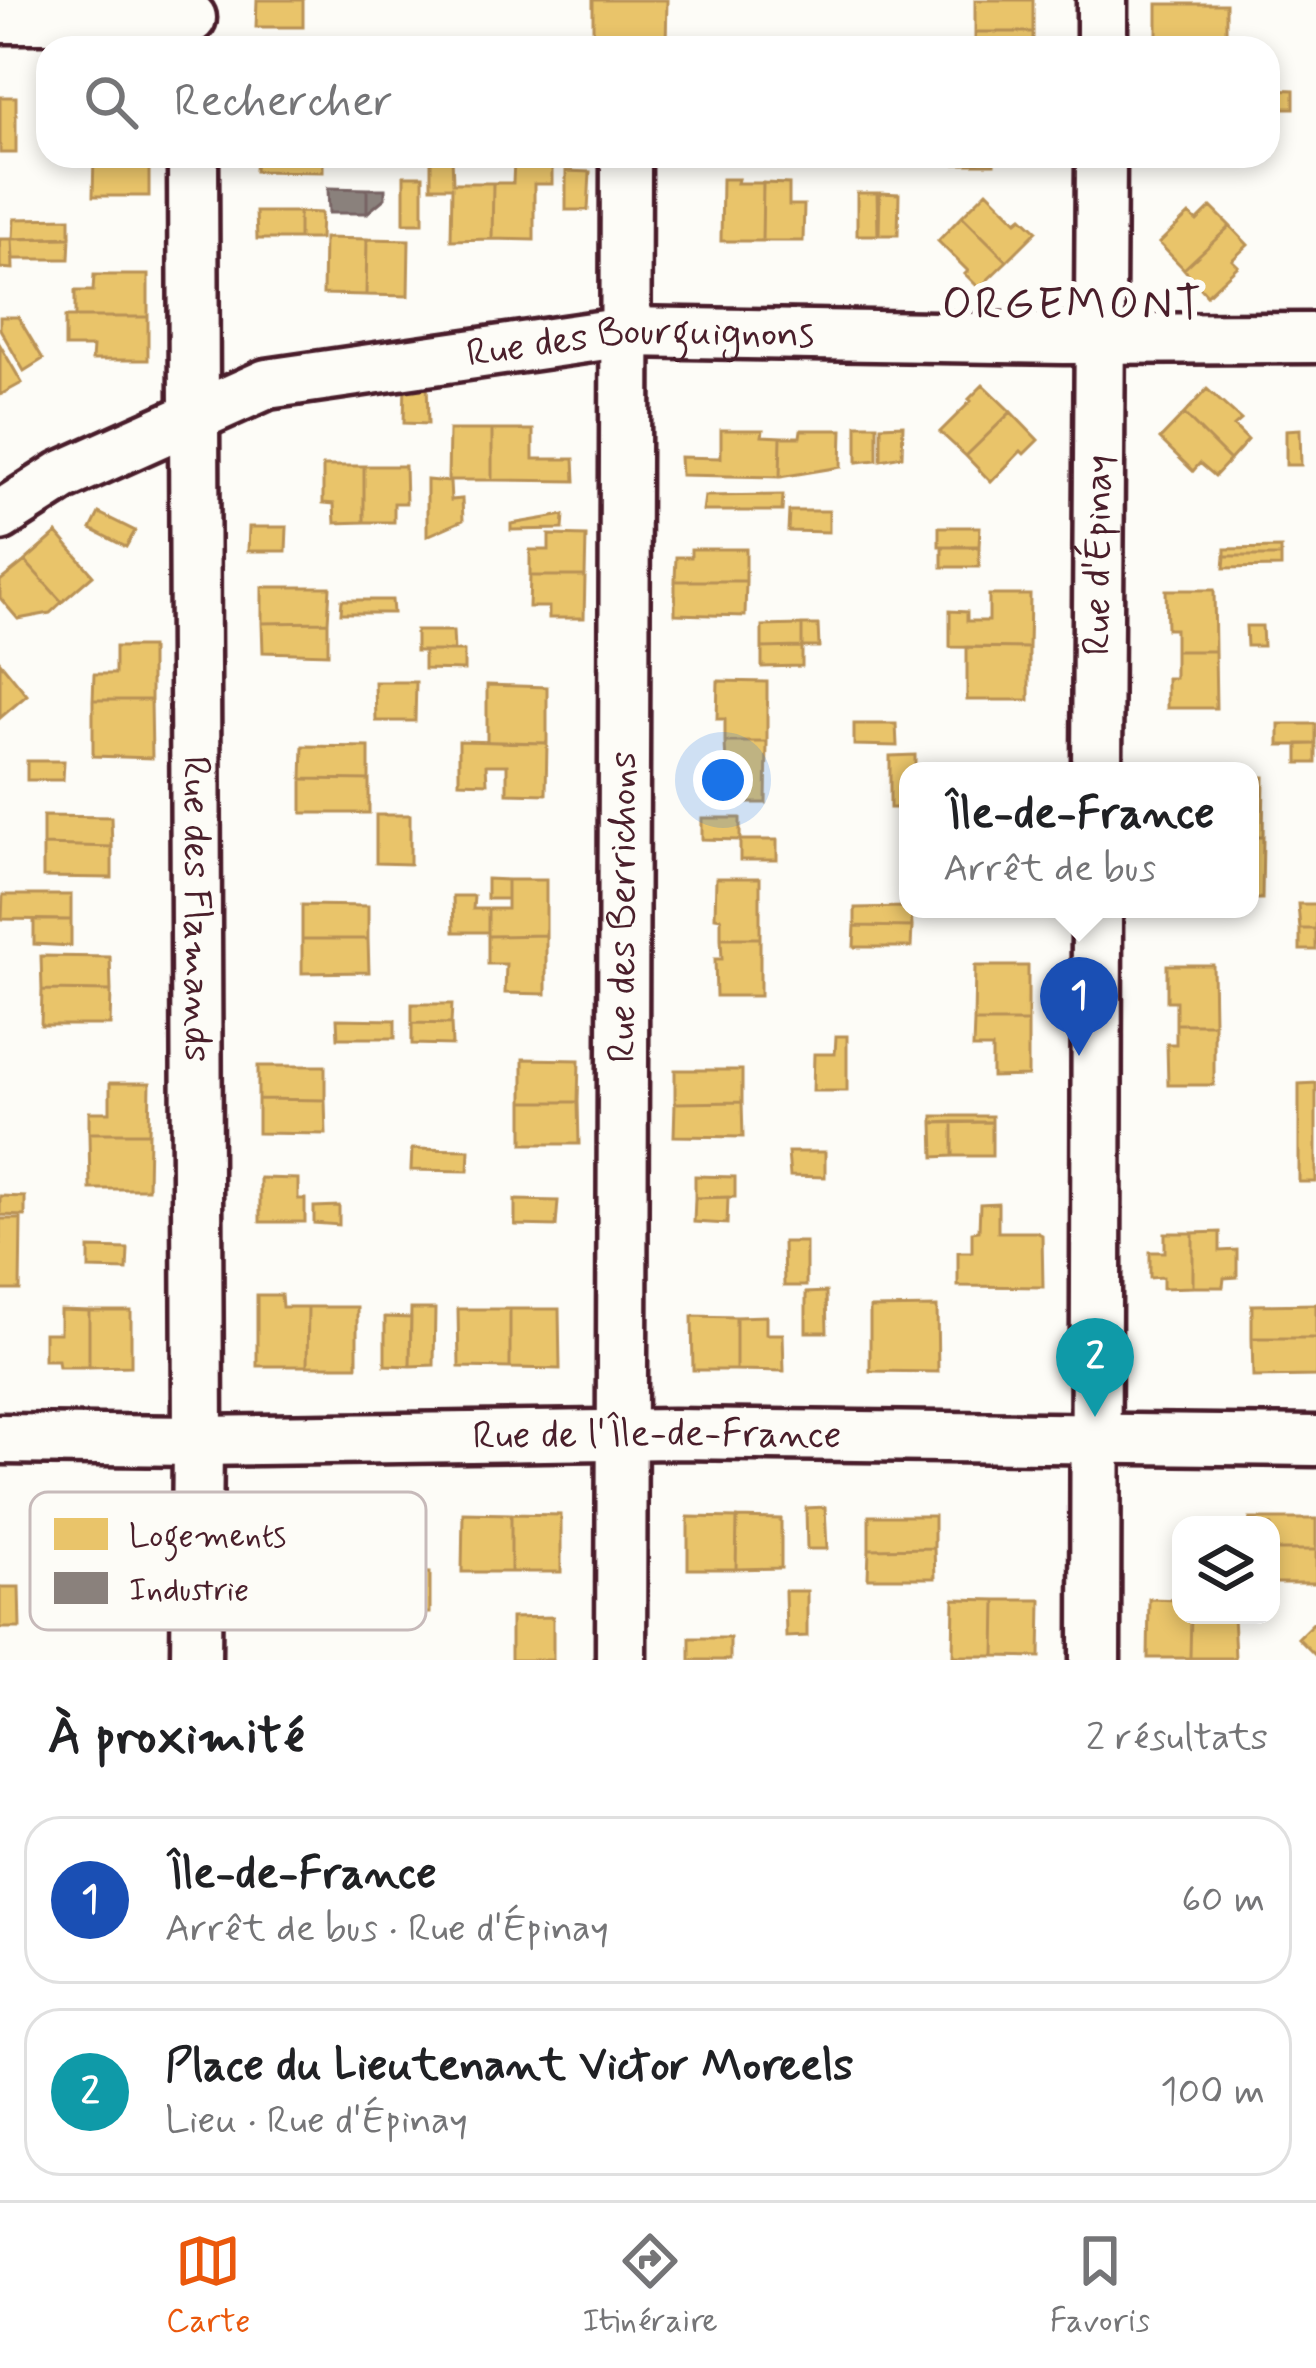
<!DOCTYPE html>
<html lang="fr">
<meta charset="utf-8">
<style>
body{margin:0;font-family:Mynerve,sans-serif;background:#f2f2f2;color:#202124}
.controls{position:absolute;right:36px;bottom:36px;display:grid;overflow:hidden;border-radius:24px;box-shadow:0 6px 18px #0003}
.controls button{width:108px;height:108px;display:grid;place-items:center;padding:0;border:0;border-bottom:3px solid #e0e0e0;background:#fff;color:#202124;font:60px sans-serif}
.you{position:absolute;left:723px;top:780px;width:42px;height:42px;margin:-30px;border:9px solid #fff;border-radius:50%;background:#1a73e8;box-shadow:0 0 0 18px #1a73e833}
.badge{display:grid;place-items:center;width:78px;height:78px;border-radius:50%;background:#ea580c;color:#fff;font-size:39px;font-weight:700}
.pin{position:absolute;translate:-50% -99px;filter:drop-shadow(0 3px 6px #0008)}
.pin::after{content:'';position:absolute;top:63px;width:42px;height:36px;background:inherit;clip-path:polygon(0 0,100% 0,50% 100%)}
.popup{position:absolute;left:899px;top:762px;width:360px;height:156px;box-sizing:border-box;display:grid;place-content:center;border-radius:24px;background:#fff;filter:drop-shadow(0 3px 9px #0005);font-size:39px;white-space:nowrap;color:#757577}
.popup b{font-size:45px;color:#202124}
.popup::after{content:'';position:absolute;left:50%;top:100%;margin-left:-24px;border:24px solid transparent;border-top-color:#fff}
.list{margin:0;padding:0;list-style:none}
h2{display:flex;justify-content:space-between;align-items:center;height:156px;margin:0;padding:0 48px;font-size:51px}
h2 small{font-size:39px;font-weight:400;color:#757577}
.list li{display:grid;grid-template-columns:78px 1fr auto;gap:36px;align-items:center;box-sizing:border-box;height:168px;margin:0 24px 24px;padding:0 24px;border:3px solid #e0e0e0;border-radius:36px}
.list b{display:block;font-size:45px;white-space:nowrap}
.list p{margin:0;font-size:39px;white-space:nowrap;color:#757577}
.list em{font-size:39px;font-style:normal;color:#757577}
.icon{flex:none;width:66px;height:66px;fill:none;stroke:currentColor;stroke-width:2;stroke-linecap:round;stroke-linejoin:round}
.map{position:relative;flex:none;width:1316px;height:1660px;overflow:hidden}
.search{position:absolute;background:#fff;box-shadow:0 6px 18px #0003;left:36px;right:36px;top:36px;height:132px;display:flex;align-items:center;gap:30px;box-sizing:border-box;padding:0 42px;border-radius:36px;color:#757577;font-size:45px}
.sheet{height:540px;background:#fff}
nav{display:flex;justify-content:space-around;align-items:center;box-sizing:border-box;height:168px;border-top:3px solid #e0e0e0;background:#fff;font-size:33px;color:#757577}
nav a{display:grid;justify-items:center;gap:6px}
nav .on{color:#ea580c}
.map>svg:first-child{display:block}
.homes{fill:#e9c46a;stroke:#b99257;stroke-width:3}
.industry{fill:#8a817c;stroke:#776464;stroke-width:3}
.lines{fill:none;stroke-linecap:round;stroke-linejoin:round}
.street-casing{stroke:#4a1f2b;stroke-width:57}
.street{stroke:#fdfcf7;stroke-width:48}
.labels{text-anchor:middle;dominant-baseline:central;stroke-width:12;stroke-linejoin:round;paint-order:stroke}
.street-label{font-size:39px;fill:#4a1f2b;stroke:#fdfcf7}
.quarter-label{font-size:45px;letter-spacing:3px;fill:#4a1f2b;stroke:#fdfcf7}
.key{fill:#fdfcf7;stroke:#c7baba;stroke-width:3}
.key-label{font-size:33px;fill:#4a1f2b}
</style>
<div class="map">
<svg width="1316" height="1660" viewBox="0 0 1316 1660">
<rect width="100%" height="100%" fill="#fdfcf7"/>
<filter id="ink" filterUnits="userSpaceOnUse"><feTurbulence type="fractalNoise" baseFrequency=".00833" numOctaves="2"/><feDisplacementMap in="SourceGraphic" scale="24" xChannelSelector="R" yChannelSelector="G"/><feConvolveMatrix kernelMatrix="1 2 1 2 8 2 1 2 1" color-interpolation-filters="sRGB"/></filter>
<g filter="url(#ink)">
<path class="homes" d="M 257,0 L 303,0 L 303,27 L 256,27 Z
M 593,0 L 667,0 L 666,46 L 722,48 L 536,48 L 536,45 L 593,45 Z
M 975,0 L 1033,0 L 1033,32 L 975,32 Z
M 1157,4 L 1226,4 L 1226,37 L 1157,37 Z
M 975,32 L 1033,32 L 1033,48 L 975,48 Z
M 1157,37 L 1226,37 L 1226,48 L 1157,48 Z
M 1268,89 L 1294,90 L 1294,108 L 1268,108 Z
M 0,97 L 16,97 L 16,153 L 0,153 Z
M 94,156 L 149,156 L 149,196 L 93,196 Z
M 256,156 L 323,156 L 323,172 L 255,171 Z
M 444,156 L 452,156 L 453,183 L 493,183 L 492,239 L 451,240 L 452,187 L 431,187 L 431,161 Z
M 543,156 L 568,156 L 567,160 L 552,159 L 552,184 L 534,184 L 534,240 L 492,239 L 493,183 L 513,183 L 514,160 L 543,160 Z
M 937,156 L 994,156 L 994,164 L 937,164 Z
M 566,171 L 590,172 L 588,210 L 566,210 Z
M 404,176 L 423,176 L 423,223 L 404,223 Z
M 722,179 L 738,179 L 737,183 L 763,183 L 762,241 L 721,241 Z
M 763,183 L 789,184 L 789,205 L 804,205 L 803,241 L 762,241 Z
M 987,191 L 1017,221 L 1022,217 L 1037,231 L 1007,261 L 962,216 Z
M 857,193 L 877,193 L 878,235 L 857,235 Z
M 880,193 L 899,194 L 898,235 L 879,235 Z
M 1211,207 L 1230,226 L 1184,269 L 1159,243 L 1189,214 L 1197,221 Z
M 256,212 L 299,212 L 299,239 L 257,239 Z
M 299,212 L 321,213 L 320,239 L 299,239 Z
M 962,216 L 1007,261 L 979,288 L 965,274 L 968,271 L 938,241 Z
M 70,218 L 70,238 L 13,239 L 14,219 Z
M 1230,226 L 1248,245 L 1232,260 L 1238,266 L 1207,295 L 1184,269 Z
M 70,237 L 69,259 L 13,259 L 12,239 Z
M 324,238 L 367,239 L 366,295 L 323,294 Z
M 0,239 L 12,239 L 13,269 L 0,268 Z
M 367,239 L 409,240 L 408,296 L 366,295 Z
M 94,275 L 148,275 L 148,317 L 75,317 L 75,291 L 93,291 Z
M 0,317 L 18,317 L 43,359 L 24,371 L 0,329 Z
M 65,317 L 148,317 L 148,360 L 92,360 L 93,347 L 65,347 Z
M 0,345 L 22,383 L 0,395 Z
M 427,377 L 428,424 L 404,423 L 405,381 Z
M 983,385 L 1011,412 L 966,456 L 940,432 L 971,401 L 969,399 Z
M 1207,389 L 1241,420 L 1234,426 L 1248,440 L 1230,460 L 1184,414 Z
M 1011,412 L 1038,440 L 1024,454 L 1021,451 L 991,482 L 966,456 Z
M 1184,414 L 1230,460 L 1215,476 L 1200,463 L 1193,471 L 1160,439 Z
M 857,425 L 877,425 L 877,460 L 857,462 Z
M 903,425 L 902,456 L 881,460 L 881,426 Z
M 1300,429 L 1301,465 L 1286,465 L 1286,430 Z
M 449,430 L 492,430 L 492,480 L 448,480 Z
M 492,430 L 533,430 L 533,459 L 574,459 L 575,481 L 492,480 Z
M 721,430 L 763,430 L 762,436 L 781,437 L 780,477 L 681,475 L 680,457 L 721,458 Z
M 801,430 L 842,430 L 841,467 L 780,477 L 781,437 L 800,437 Z
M 323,466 L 364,466 L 364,522 L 335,523 L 334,504 L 323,503 Z
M 364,466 L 405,466 L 406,503 L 394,503 L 394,522 L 364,522 Z
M 427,480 L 450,482 L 451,500 L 462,499 L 463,520 L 427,536 Z
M 783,495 L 782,511 L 703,511 L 705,496 Z
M 789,511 L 829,511 L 829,532 L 788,531 Z
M 99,513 L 135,531 L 126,547 L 91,529 Z
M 564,515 L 563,529 L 511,530 L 511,524 Z
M 249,527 L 287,527 L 286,551 L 248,551 Z
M 939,527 L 980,527 L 979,546 L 939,546 Z
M 57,533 L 93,575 L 62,602 L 25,561 Z
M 549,535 L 586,536 L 585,576 L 530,576 L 530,550 L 549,550 Z
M 942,547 L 979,547 L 979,567 L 942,567 Z
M 1281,548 L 1281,556 L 1225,556 L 1225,549 Z
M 691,549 L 746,549 L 746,581 L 675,581 L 676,557 L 691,557 Z
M 1225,556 L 1281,556 L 1281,567 L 1224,568 Z
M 25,561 L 62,602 L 50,613 L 18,619 L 0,598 L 0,581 Z
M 530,576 L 585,576 L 584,618 L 549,618 L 549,607 L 529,607 Z
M 675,581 L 746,581 L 745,616 L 675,614 Z
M 262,587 L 330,587 L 328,622 L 262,623 Z
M 1166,590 L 1214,590 L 1215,651 L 1175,651 L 1175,629 L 1167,629 Z
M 989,595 L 1030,595 L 1029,648 L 950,647 L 950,611 L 967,612 L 967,621 L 989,621 Z
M 342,600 L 392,600 L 393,613 L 341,613 Z
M 328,622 L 328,654 L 263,652 L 262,623 Z
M 802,625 L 818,625 L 819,647 L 802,647 Z
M 802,625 L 802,647 L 762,648 L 762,626 Z
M 1246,626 L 1262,626 L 1263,646 L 1247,646 Z
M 416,631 L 453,631 L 454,651 L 416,651 Z
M 115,647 L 151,647 L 151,700 L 93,700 L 94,674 L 115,674 Z
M 802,647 L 802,666 L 762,667 L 762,648 Z
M 967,647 L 1029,648 L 1029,700 L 967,700 Z
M 424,651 L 464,651 L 464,670 L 424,669 Z
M 1175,651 L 1215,651 L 1216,708 L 1167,708 L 1167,678 L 1175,678 Z
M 0,662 L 27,695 L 0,718 Z
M 718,681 L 767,682 L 767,742 L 725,742 L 725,719 L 717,719 Z
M 375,682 L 416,682 L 415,721 L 376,721 Z
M 487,685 L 547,687 L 547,743 L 487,742 Z
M 93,700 L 151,700 L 152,758 L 93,756 Z
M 854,724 L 896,724 L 897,746 L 854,745 Z
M 1279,724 L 1316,724 L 1316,744 L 1279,745 Z
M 459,741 L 547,743 L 546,794 L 507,793 L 507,765 L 486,765 L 487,783 L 459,782 Z
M 725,742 L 767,742 L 766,803 L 717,803 L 717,764 L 726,764 Z
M 1298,744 L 1316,744 L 1316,763 L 1298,763 Z
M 303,746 L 369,747 L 369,780 L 302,779 Z
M 915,755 L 915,771 L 908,771 L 908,808 L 890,808 L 890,756 Z
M 27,761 L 64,761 L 63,780 L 27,780 Z
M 1250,777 L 1264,777 L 1263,837 L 1250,837 Z
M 302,779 L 369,780 L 369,813 L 302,813 Z
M 376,815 L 410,815 L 410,864 L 376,863 Z
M 43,816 L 111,817 L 112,847 L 43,845 Z
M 702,818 L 740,818 L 740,840 L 702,839 Z
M 1250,837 L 1263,837 L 1262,899 L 1250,899 Z
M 740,840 L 777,840 L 777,860 L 740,860 Z
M 43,845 L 112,847 L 112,878 L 43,877 Z
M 716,878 L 760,878 L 760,938 L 721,938 L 721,918 L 715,917 Z
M 487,879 L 507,880 L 507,899 L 487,899 Z
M 507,880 L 546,880 L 546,935 L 488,936 L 488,909 L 507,909 Z
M 3,895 L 71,895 L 71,920 L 2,919 Z
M 453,896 L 474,896 L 473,909 L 488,909 L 488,932 L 454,932 Z
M 1298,904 L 1316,904 L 1316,929 L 1300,929 Z
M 302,905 L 368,906 L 368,939 L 302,939 Z
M 908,907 L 911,909 L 912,927 L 855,926 L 855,908 Z
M 34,920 L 71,920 L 71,946 L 34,944 Z
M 855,926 L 912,927 L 911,947 L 854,947 Z
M 1300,929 L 1316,929 L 1316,950 L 1300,950 Z
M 546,935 L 546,994 L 505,993 L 506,964 L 488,964 L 488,936 Z
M 721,938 L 760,938 L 760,996 L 716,996 L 715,959 L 722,959 Z
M 302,939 L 368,939 L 369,972 L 302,973 Z
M 41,956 L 110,957 L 111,991 L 42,990 Z
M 1167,965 L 1213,965 L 1214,1024 L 1176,1024 L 1176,1001 L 1167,1001 Z
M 975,966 L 1028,966 L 1028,1022 L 974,1022 Z
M 42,990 L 111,991 L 110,1025 L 41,1025 Z
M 412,1004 L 452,1004 L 451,1024 L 412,1023 Z
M 337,1019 L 395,1020 L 395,1038 L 338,1038 Z
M 974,1022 L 1028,1022 L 1028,1076 L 992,1077 L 992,1048 L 973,1048 Z
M 412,1023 L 451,1024 L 452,1045 L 412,1044 Z
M 1176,1024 L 1214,1024 L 1214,1085 L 1168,1085 L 1167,1044 L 1176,1044 Z
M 836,1036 L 847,1036 L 847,1091 L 813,1091 L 814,1054 L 835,1054 Z
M 523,1059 L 579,1060 L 578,1102 L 523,1102 Z
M 258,1066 L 325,1066 L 325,1100 L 258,1099 Z
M 675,1070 L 742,1070 L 742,1102 L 675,1103 Z
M 110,1083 L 150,1083 L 149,1133 L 89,1133 L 89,1112 L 110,1112 Z
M 1316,1083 L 1316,1182 L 1299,1182 L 1299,1084 Z
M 258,1099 L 325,1100 L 326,1134 L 258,1133 Z
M 523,1102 L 578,1102 L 579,1144 L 523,1144 Z
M 742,1102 L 743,1137 L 674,1136 L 675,1103 Z
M 933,1116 L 992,1116 L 992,1122 L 933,1123 Z
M 953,1122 L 992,1122 L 992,1156 L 953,1156 Z
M 953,1122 L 953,1156 L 934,1157 L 933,1123 Z
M 89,1133 L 149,1133 L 148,1189 L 90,1189 Z
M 412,1149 L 469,1150 L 468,1171 L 411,1170 Z
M 788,1152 L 825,1152 L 825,1177 L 790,1176 Z
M 695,1176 L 735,1177 L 735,1197 L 695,1198 Z
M 260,1178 L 298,1179 L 298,1199 L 305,1199 L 305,1222 L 260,1222 Z
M 0,1196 L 25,1197 L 25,1216 L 0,1215 Z
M 728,1197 L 727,1224 L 694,1222 L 695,1198 Z
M 515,1200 L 558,1201 L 556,1226 L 515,1225 Z
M 998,1203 L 998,1232 L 1036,1232 L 1042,1235 L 1043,1287 L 958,1286 L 958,1252 L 972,1252 L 972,1232 L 979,1231 L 980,1204 Z
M 339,1206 L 339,1225 L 314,1223 L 314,1207 Z
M 0,1219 L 21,1219 L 20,1290 L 0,1290 Z
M 1220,1232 L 1220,1251 L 1237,1250 L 1237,1277 L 1224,1278 L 1223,1287 L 1193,1287 L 1193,1233 Z
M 1165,1233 L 1193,1233 L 1193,1287 L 1163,1288 L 1163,1277 L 1150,1278 L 1150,1252 L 1165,1252 Z
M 783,1242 L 806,1242 L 806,1286 L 784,1286 Z
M 89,1248 L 128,1249 L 127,1270 L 89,1269 Z
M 826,1292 L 827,1332 L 806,1332 L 806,1293 Z
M 257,1295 L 281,1295 L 282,1307 L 308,1307 L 307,1366 L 257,1366 Z
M 1316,1304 L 1316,1338 L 1252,1338 L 1252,1305 Z
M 308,1307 L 357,1307 L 357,1366 L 307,1366 Z
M 937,1307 L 938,1372 L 870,1371 L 870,1308 Z
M 411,1309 L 435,1309 L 434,1365 L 410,1366 Z
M 458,1309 L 510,1309 L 510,1368 L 459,1367 Z
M 510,1309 L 559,1309 L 560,1369 L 510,1368 Z
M 60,1310 L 89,1311 L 89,1367 L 59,1367 L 58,1360 L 44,1360 L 44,1333 L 60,1333 Z
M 89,1311 L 131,1311 L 131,1366 L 89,1367 Z
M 692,1316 L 736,1317 L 736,1370 L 693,1370 Z
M 766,1316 L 766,1334 L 783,1334 L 784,1371 L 736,1370 L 736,1317 Z
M 385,1317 L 411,1318 L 410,1366 L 385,1365 Z
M 1252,1338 L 1316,1338 L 1316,1376 L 1253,1377 Z
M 825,1507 L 827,1549 L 807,1549 L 806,1508 Z
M 50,1512 L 88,1512 L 88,1569 L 51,1570 Z
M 88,1512 L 129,1512 L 130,1568 L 88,1569 Z
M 262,1512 L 310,1512 L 310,1571 L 261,1572 Z
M 310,1512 L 358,1512 L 358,1572 L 310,1571 Z
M 463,1513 L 511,1514 L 511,1572 L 462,1572 Z
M 511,1514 L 561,1515 L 561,1572 L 511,1572 Z
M 869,1516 L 934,1516 L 934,1548 L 869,1549 Z
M 688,1517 L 737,1518 L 736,1569 L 688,1569 Z
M 737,1518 L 781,1519 L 781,1568 L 736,1569 Z
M 1250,1519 L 1316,1519 L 1316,1550 L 1271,1550 L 1271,1525 L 1250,1525 Z
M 934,1548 L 935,1578 L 868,1578 L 869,1549 Z
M 1271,1550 L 1316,1550 L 1316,1583 L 1271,1583 Z
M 404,1572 L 430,1573 L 430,1613 L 404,1613 Z
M 0,1587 L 19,1587 L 20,1628 L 0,1628 Z
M 785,1591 L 807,1591 L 807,1636 L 786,1637 Z
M 954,1599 L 996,1600 L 995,1656 L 953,1656 Z
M 1149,1599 L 1181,1600 L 1181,1615 L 1191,1615 L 1190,1658 L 1148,1658 Z
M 996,1600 L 1041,1600 L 1040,1657 L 995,1656 Z
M 1191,1615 L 1233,1615 L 1235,1658 L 1190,1658 Z
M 553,1617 L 553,1660 L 511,1660 L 511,1618 Z
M 1313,1623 L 1316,1626 L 1316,1656 L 1298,1638 Z
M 690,1638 L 730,1638 L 730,1660 L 690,1660 Z"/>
<path class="industry" d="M 328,188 L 367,189 L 367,213 L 329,213 Z
M 367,189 L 385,189 L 385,198 L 367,213 Z"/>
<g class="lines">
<defs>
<g id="street">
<path d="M 0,18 L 191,18"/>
<path d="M 1102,48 L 1102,0"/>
<path id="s1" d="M 193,156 L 198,1441 L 196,1660"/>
<path id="s2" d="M 0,516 L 62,476 L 267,384 L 626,332 L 1064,339 L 1316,338"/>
<path id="s3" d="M 1097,771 L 1101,156"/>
<path id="s4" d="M 0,1439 L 198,1441 L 673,1434 L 1316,1441"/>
<path id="s5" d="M 621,1660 L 626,156"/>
<path d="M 1095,1660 L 1097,909"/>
</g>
</defs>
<use href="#street" class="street-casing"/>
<use href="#street" class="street"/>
</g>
</g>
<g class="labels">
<g class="street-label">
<text stroke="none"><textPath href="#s2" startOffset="675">Rue des Bourguignons</textPath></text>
<text stroke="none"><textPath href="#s3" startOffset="216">Rue d'Épinay</textPath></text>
<text stroke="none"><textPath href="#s1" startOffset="753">Rue des Flamands</textPath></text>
<text stroke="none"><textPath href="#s5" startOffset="753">Rue des Berrichons</textPath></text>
<text stroke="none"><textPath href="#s4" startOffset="657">Rue de l'Île-de-France</textPath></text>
</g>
<g class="quarter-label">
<text x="1073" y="305">ORGEMONT</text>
</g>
</g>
<rect x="30" y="1492" width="396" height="138" rx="18" class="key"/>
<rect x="54" y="1518" width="54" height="32" fill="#e9c46a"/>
<rect x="54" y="1572" width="54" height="32" fill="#8a817c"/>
<g class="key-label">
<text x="129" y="1546">Logements</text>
<text x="129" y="1600">Industrie</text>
</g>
</svg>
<div class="controls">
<button><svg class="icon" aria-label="layers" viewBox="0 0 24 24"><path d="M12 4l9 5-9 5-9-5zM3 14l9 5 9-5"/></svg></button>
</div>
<div class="you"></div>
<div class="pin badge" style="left:1079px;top:1056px;background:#1a4fb4">1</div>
<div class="popup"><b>Île-de-France</b>Arrêt de bus</div>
<div class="pin badge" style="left:1095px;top:1417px;background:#0f9aa8">2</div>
<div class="search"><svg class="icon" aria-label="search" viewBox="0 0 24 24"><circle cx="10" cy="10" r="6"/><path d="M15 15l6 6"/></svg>Rechercher</div>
</div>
<section class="sheet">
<h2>À proximité<small>2 résultats</small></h2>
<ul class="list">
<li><span class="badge" style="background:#1a4fb4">1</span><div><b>Île-de-France</b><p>Arrêt de bus · Rue d'Épinay</p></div><em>60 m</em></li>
<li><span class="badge" style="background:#0f9aa8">2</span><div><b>Place du Lieutenant Victor Moreels</b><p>Lieu · Rue d'Épinay</p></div><em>100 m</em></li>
</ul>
</section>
<nav>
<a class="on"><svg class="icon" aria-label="map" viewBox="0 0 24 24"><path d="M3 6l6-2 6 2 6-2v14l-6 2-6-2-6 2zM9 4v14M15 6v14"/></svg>Carte</a>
<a><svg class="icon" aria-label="directions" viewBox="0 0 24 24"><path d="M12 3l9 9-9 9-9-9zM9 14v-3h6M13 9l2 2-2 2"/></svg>Itinéraire</a>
<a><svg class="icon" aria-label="saved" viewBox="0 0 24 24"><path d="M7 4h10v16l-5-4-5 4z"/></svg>Favoris</a>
</nav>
